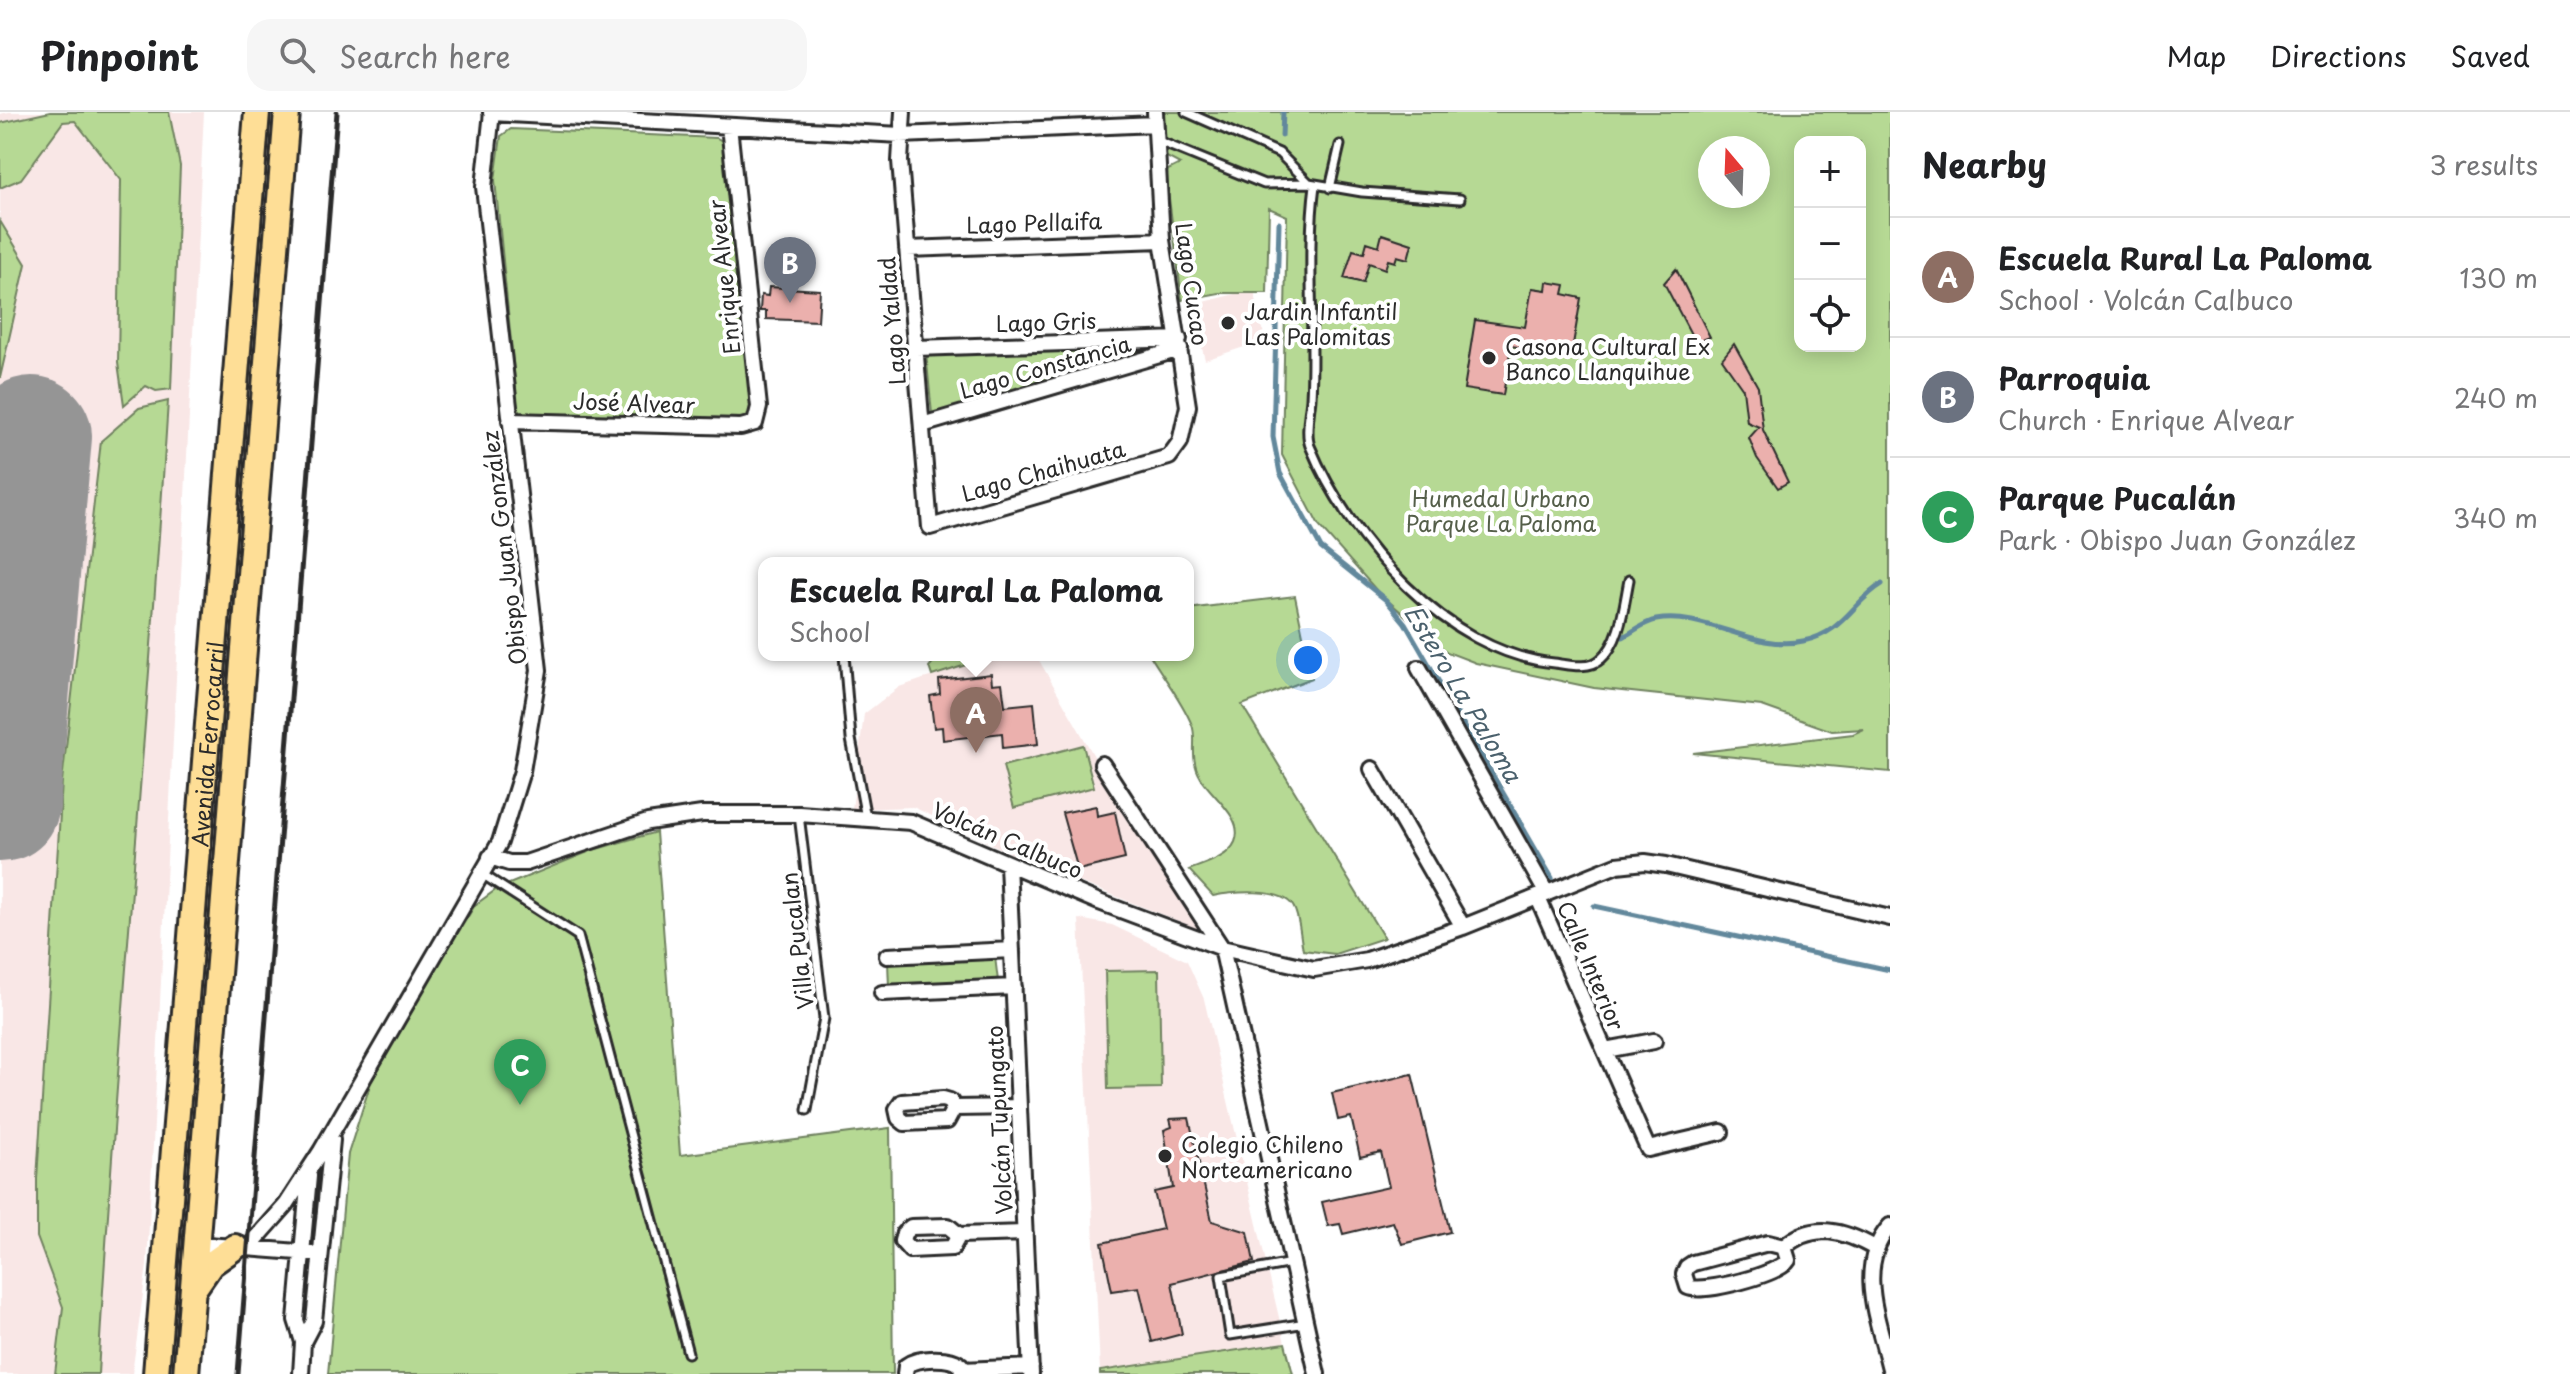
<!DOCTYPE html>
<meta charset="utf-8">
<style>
body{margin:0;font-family:"Playpen Sans",sans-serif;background:#f6f6f6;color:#202124}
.controls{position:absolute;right:24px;top:24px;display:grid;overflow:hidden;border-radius:16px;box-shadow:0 4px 20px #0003}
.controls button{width:72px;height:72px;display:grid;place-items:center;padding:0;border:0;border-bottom:2px solid #e0e0e0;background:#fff;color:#202124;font:40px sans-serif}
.compass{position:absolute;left:1698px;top:24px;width:72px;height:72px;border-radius:50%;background:#fff;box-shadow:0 4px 20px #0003;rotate:341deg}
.you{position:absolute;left:1308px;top:548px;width:28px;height:28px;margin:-20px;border:6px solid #fff;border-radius:50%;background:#1a73e8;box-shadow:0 0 0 12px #1a73e833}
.badge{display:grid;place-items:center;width:52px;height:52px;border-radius:50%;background:#0b8043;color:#fff;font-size:26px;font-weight:700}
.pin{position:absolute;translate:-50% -66px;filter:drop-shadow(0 2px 4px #0008)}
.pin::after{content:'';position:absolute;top:42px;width:28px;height:24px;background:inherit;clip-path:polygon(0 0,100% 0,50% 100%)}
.popup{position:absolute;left:758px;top:445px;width:436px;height:104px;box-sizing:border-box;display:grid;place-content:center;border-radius:16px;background:#fff;filter:drop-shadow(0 2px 6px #0005);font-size:26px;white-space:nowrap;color:#757577}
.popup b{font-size:30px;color:#202124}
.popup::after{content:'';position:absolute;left:50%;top:100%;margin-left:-16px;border:16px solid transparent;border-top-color:#fff}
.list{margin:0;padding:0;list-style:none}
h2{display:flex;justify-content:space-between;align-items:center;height:104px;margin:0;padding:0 32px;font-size:34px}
h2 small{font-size:26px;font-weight:400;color:#757577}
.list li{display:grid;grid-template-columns:52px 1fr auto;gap:24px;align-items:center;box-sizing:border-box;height:120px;padding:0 32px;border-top:2px solid #e0e0e0}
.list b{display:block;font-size:30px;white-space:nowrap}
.list p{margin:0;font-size:26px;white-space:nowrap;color:#757577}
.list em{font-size:26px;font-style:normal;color:#757577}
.icon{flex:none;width:44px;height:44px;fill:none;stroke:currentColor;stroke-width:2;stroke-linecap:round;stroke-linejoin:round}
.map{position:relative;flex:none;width:1890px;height:1262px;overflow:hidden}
header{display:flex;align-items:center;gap:48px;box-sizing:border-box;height:112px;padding:0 40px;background:#fff;border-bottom:2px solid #e0e0e0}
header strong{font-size:38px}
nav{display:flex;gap:44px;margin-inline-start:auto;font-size:28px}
.search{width:560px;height:72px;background:#f6f6f6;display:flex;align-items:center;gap:20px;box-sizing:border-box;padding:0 28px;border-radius:24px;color:#757577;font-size:30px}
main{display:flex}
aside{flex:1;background:#fff}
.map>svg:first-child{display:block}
.built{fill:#f9e7e6}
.green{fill:#b6d994;stroke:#708260;stroke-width:2;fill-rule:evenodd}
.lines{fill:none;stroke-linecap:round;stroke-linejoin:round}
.stream{stroke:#62889c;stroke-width:5}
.runway{stroke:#959595;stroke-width:120}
.building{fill:#ebb0ad;stroke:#2b2b2b;stroke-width:2}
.service-casing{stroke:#2b2b2b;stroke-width:13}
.minor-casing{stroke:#2b2b2b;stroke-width:20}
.primary-casing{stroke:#2b2b2b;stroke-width:30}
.service{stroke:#fff;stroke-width:7}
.minor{stroke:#fff;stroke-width:14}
.primary{stroke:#fede96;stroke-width:24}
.rail{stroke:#2b2b2b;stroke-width:5}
.poi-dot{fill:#2b2b2b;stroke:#fff;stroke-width:3}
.labels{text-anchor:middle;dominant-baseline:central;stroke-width:8;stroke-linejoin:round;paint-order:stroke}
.street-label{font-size:22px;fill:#2b2b2b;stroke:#fff}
.poi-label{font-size:22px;fill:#2b2b2b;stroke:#fff;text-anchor:start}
.park-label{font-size:22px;fill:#555f4a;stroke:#fff}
.water-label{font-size:24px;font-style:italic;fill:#4b616d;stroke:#fff}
</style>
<header>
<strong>Pinpoint</strong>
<div class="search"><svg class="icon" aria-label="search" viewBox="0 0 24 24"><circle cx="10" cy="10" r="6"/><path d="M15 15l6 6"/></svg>Search here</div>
<nav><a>Map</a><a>Directions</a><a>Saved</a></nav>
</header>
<main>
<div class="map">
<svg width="1890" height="1262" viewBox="0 0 1890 1262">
<rect width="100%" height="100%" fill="#fff"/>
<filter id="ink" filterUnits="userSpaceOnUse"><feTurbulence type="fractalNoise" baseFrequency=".0125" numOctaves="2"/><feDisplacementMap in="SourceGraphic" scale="16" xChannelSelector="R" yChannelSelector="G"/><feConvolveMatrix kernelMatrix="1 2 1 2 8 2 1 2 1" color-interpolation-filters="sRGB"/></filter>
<g filter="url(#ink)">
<path class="built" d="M 9,0 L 204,0 L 147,1153 L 132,1262 L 0,1262 L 0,2 Z
M 1235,182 L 1255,182 L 1265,228 L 1205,248 L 1191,193 Z
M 997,543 L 1036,543 L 1114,679 L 1201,818 L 1032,751 L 913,695 L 852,697 L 864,602 L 899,575 Z
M 1079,807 L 1112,813 L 1187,849 L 1204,887 L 1285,1231 L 1100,1259 Z"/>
<path class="green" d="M 50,0 L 169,0 L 180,54 L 171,277 L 156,279 L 146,274 L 124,293 L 118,251 L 121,68 L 75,9 L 63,10 L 21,67 L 0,76 L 0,11 Z
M 1158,0 L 1890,0 L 1890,660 L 1693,641 L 1853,622 L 1864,617 L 1832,619 L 1762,594 L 1594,576 L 1476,551 L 1447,540 L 1378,480 L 1319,414 L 1282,343 L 1287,104 L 1269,96 L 1267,181 L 1219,181 L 1182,188 L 1166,63 L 1168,58 L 1180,52 L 1159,41 ZM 1800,30 L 1860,30 L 1860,234 L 1800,234 ZM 1710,36 L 1758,36 L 1758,84 L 1710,84 Z
M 511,17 L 717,26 L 727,32 L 754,301 L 745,309 L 527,304 L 518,300 L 495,68 L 501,24 Z
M 0,109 L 26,152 L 0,266 Z
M 1157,234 L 1156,237 L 932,302 L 926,240 Z
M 168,289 C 148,614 116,937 98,1262 L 55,1262 L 63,1195 L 37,1125 L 37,1067 L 62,670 L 101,329 L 139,296 Z
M 1295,484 L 1312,566 L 1242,593 L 1384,826 L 1335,842 L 1303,838 C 1300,825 1300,805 1293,794 C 1281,775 1232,780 1213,784 L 1189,758 C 1204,752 1228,746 1235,730 C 1245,706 1211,684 1201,666 C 1188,645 1198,628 1192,613 C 1182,588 1163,565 1150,543 L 1188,543 L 1188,497 Z
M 939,543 L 997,543 L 932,564 L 929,555 Z
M 1083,633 L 1094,675 L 1014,696 L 1003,654 Z
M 656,720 L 680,1043 L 890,1016 L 893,1262 L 328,1262 L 348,1042 L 371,970 L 445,842 L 475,793 L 497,777 L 593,738 Z
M 995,845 L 998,869 L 889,875 L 888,850 Z
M 1159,858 L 1161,976 L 1108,977 L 1105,859 Z
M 1285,1231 L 1293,1262 L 1100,1262 L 1100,1259 Z"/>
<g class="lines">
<path class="stream" d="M 1282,24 L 1283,0
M 1279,111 L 1273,325 L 1280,361 L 1321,436 L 1386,488 L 1405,511 L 1552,766
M 1623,525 C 1634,519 1645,510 1656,508 C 1705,499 1753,540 1803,529 C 1844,521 1853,489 1882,472
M 1594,794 L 1890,858"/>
<path class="runway" d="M 0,690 L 32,324"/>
</g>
<path class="building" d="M 1382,122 L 1412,132 L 1408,147 L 1397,144 L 1395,150 L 1388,148 L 1385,157 L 1369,151 L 1363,171 L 1344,166 L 1353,138 L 1364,141 L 1367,130 L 1379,134 Z
M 1676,157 L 1710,225 L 1702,228 L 1694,228 L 1664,171 Z
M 1547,170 L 1565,173 L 1563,182 L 1581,186 L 1571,244 L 1511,234 L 1503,283 L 1464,277 L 1475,208 L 1525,215 L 1532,176 L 1546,178 Z
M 769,175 L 820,178 L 818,209 L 766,207 L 766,199 L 760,199 L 761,183 L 768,184 Z
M 1734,232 L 1758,275 L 1763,318 L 1788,370 L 1778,376 L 1757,346 L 1749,326 L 1759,315 L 1747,310 L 1743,277 L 1722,247 Z
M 991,562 L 992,572 L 1002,571 L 1005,594 L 1034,591 L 1038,632 L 1003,636 L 1002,621 L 943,628 L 942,615 L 934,616 L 930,584 L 940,582 L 939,568 Z
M 1096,694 L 1097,704 L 1115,700 L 1125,747 L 1078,758 L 1062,701 Z
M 1412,962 L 1450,1120 L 1402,1132 L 1393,1110 L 1343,1122 L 1340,1112 L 1328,1114 L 1322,1090 L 1389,1075 L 1381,1040 L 1360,1045 L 1351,1005 L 1338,1008 L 1332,981 Z
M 1189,1006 L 1212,1109 L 1248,1120 L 1254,1150 L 1172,1171 L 1182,1222 L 1152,1230 L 1139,1175 L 1112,1179 L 1102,1131 L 1163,1117 L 1154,1080 L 1173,1076 L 1164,1018 L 1172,1015 L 1170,1007 Z"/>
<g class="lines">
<defs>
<path id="service" d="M 1186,0 L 1279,41 L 1309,71
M 1156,28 L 1264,72 L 1309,71 L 1362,80 L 1460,87
M 1315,73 C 1306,142 1315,215 1311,286 C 1310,299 1305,321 1310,334 C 1349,428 1447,541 1554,551 C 1569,553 1589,558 1601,547 C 1621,530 1624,492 1629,468
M 1330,76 L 1340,33
M 844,543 L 851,627 L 866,706
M 799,703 L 824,906 L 807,998
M 482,762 L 578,824 L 688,1241
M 1292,1151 L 1221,1164 L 1230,1223 L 1306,1211"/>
<path id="minor" d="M 903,0 L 900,49 L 930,415 L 1169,345 L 1180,330 L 1188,294 L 1162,128 L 1155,0
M 491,1 L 901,23 L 1155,12
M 907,137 L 1162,128
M 916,236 L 1179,227
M 510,309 L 741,315 L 755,311 L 759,295 L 729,14
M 922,313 L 1180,237
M 1419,556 L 1547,782
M 1102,652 L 1222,836 L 1317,1262
M 1372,657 L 1463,815
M 490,745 L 509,751 L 526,751 L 648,710 L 702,702 L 799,702 L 911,710 L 1099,790 L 1222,836 L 1314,857 L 1367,848 L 1463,815 L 1617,753 L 1645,750 L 1666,753 L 1890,806
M 1008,752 L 1031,1262
M 1538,786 L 1648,1037 L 1721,1020
M 887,844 L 1012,838
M 882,881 L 1014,875
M 1605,938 L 1654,929
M 943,987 L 950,989 L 954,996 L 947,1009 L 905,1011 L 899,1006 L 897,997 L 902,990 Z
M 954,996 L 1019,995
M 948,1114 L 959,1123 L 952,1136 L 910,1138 L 902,1129 L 904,1121 L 911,1115 Z
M 1890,1114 C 1854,1155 1879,1209 1890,1257
M 959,1123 L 1025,1121
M 195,1132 L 311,1141
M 1784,1135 L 1788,1148 C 1780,1162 1703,1182 1688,1175 L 1684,1162 L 1687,1155 L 1693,1151 L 1768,1131 L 1784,1135 C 1813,1109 1845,1119 1875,1136
M 248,1136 L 286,1093 L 321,1039 L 500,730 L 522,659 L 539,558 L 484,75 L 492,0
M 303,1230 L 314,1209 L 332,1028
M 962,1258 L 1031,1255
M 301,1262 L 303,1230 L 296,1208 L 309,1064
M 905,1262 L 906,1254 C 918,1245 949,1244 961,1253 L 962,1262"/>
<g id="primary">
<path d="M 193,1178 L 211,1152 L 235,1135"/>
<path id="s1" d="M 156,1262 L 257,0"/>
<path d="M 186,1262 L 287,0"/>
</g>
</defs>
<use href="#service" class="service-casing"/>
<use href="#minor" class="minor-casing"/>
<use href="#primary" class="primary-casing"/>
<use href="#service" class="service"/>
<use href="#minor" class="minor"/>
<use href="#primary" class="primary"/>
<path class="rail" d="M 238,1262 L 337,0"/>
</g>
</g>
<g class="poi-dot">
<circle cx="1228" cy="211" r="8"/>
<circle cx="1489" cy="246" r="8"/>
<circle cx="1165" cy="1044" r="8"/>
</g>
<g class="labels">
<g class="street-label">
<text transform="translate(1034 110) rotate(-2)">Lago Pellaifa</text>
<text transform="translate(723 165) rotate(-96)">Enrique Alvear</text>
<text transform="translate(1193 172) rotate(82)">Lago Cucao</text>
<text transform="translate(891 209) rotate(-95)">Lago Yaldad</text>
<text transform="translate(1046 209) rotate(-2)">Lago Gris</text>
<text transform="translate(1045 254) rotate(-16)">Lago Constancia</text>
<text transform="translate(634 290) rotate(2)">José Alvear</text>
<text transform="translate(1043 358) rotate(-16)">Lago Chaihuata</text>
<text transform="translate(503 436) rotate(-97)">Obispo Juan González</text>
<text stroke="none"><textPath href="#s1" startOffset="632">Avenida Ferrocarril</textPath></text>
<text transform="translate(1008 727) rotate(23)">Volcán Calbuco</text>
<text transform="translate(796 829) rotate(-97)">Villa Pucalan</text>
<text transform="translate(1592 853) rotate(67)">Calle Interior</text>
<text transform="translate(998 1008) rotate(-93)">Volcán Tupungato</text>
</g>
<g class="poi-label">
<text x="1244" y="198">Jardin Infantil<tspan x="1244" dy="25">Las Palomitas</tspan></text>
<text x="1505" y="233">Casona Cultural Ex<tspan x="1505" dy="25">Banco Llanquihue</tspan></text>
<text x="1181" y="1031">Colegio Chileno<tspan x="1181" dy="25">Norteamericano</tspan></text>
</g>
<g class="park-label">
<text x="1501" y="385">Humedal Urbano<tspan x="1501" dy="25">Parque La Paloma</tspan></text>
</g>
<g class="water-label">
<text transform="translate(1464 581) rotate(59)">Estero La Paloma</text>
</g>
</g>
</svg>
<div class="controls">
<button>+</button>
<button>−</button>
<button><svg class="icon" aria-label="locate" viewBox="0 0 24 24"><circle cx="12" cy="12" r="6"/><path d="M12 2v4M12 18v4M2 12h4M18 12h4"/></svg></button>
</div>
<svg class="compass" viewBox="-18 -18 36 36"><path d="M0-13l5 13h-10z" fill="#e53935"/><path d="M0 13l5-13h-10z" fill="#757577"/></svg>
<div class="you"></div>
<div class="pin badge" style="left:976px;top:641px;background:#8d6e63">A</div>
<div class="popup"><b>Escuela Rural La Paloma</b>School</div>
<div class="pin badge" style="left:790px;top:191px;background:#6b7280">B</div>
<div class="pin badge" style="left:520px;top:993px;background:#2e9e5b">C</div>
</div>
<aside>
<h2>Nearby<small>3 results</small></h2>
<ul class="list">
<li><span class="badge" style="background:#8d6e63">A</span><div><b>Escuela Rural La Paloma</b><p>School · Volcán Calbuco</p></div><em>130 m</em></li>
<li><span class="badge" style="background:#6b7280">B</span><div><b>Parroquia</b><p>Church · Enrique Alvear</p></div><em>240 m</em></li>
<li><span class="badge" style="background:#2e9e5b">C</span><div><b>Parque Pucalán</b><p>Park · Obispo Juan González</p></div><em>340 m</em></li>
</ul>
</aside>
</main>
